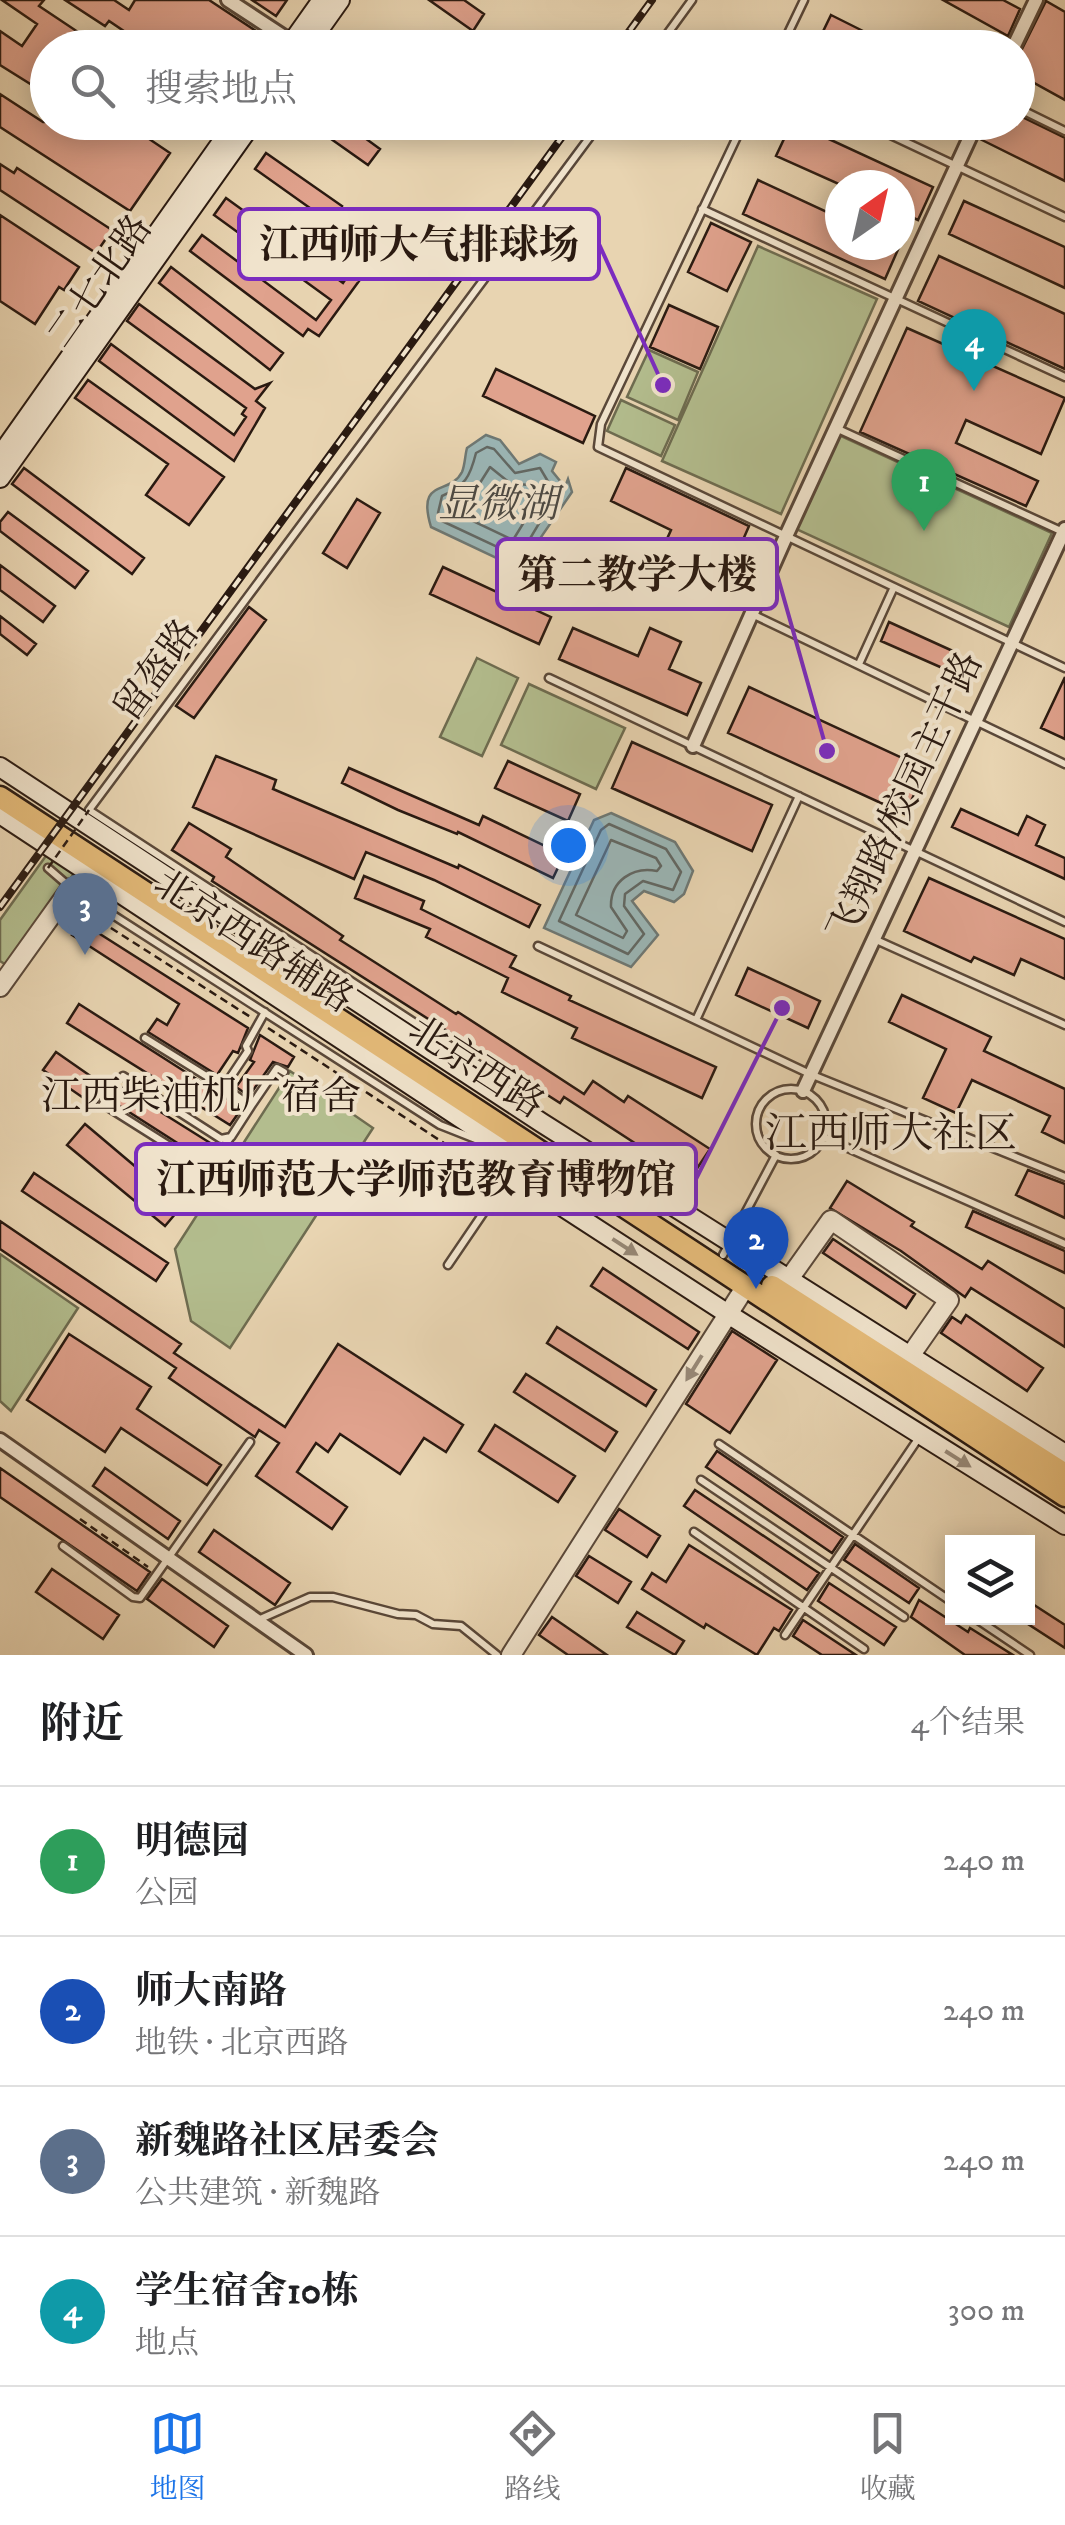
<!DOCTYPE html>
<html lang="zh">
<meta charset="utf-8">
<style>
body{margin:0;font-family:"IM FELL DW Pica","Noto Serif SC",serif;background:#f2f2f2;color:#202124}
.controls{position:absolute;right:30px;bottom:30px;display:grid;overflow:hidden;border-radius:0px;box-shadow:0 5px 25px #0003}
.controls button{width:90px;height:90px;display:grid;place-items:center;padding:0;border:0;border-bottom:2px solid #e0e0e0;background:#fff;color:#202124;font:50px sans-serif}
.compass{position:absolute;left:825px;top:170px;width:90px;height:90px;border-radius:50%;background:#fff;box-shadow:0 5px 25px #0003;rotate:34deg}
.you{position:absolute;left:568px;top:845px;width:35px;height:35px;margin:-25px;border:8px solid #fff;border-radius:50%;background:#1a73e8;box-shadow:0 0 0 15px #1a73e833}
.badge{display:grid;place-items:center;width:65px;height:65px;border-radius:50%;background:#1a73e8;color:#fff;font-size:32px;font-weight:700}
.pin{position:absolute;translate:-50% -82px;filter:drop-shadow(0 2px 5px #0008)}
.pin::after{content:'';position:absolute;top:52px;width:35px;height:30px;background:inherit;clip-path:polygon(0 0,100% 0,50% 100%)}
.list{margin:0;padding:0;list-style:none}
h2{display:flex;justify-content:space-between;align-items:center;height:130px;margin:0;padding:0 40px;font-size:42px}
h2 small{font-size:32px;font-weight:400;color:#757577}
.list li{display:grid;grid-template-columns:65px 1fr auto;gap:30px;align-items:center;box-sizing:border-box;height:150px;padding:0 40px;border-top:2px solid #e0e0e0}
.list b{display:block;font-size:38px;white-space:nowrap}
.list p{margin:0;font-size:32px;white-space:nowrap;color:#757577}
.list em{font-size:32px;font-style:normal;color:#757577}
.icon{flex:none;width:55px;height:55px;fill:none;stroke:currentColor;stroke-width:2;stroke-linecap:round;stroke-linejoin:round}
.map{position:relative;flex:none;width:1065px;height:1655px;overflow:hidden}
.search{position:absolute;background:#fff;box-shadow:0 5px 25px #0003;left:30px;right:30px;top:30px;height:110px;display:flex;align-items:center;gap:25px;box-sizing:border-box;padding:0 35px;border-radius:55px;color:#757577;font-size:38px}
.sheet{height:730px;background:#fff}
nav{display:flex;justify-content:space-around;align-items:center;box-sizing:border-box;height:140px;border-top:2px solid #e0e0e0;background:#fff;font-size:28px;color:#757577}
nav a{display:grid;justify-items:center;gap:5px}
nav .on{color:#1a73e8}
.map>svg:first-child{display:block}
.green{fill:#b3bd8e;stroke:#6e6c50;stroke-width:2.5}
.water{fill:#9bb6b6;stroke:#6e7874;stroke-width:2.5}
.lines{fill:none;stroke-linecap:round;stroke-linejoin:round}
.shore{stroke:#626864;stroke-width:2.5}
.building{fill:#e0a28d;stroke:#2a1a11;stroke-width:2.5}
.service-casing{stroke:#5a4839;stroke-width:11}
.minor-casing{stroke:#5a4839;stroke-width:18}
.tertiary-casing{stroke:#5a4839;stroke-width:22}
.secondary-casing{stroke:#2a1a11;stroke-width:22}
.primary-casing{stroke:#2a1a11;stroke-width:25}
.path{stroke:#2a1a11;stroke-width:2.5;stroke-dasharray:8 5;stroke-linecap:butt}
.service{stroke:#f0e3cc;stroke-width:6}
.minor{stroke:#f0e3cc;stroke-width:12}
.tertiary{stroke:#f0e3cc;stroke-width:18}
.secondary{stroke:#f0e3cc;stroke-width:18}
.primary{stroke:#e4ba78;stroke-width:20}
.rail-casing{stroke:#2a1a11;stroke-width:8}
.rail{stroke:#f0e3cc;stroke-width:4;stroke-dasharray:11;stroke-linecap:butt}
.path-bridge{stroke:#2a1a11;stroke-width:2.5;stroke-dasharray:8 5;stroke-linecap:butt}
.oneway{fill:#978978}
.labels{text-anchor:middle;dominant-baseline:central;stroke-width:8;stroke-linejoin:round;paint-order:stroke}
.street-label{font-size:38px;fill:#2a1a11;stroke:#f0e3cc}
.water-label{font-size:40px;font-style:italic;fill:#4c4943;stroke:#f0e3cc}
.neighbourhood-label{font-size:40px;fill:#2a1a11;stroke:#f0e3cc}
.quarter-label{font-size:42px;fill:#2a1a11;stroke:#f0e3cc}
.leader{fill:none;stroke:#7b2cbf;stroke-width:4}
.callout-dot{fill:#7b2cbf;stroke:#f0e3cc;stroke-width:4}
.callout{fill:#f0e3cc;stroke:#7b2cbf;stroke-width:4}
.callout-label{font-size:40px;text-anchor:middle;font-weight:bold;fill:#2a1a11}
</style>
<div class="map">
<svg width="1065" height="1655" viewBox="0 0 1065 1655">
<rect width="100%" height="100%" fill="#e8d4b1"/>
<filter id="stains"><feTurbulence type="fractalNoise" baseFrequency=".002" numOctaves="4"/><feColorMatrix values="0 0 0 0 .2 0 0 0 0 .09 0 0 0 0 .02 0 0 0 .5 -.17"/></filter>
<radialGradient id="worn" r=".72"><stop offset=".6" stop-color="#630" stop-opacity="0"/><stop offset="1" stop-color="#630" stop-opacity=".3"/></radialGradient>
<path class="green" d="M 758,246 L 877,299 L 781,514 L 662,461 Z
M 649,350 L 698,372 L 678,420 L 627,397 Z
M 621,400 L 675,425 L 661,456 L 607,431 Z
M 839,435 L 1052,533 L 1009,627 L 796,529 Z
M 477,658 L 518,678 L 482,756 L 440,737 Z
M 529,684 L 625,728 L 596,789 L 501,745 Z
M 48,853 L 75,872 L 8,966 L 0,961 L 0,920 Z
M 290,1071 L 373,1128 L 230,1348 L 191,1321 L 175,1249 Z
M 0,1254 L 78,1308 L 11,1411 L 0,1401 Z"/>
<path class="water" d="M 486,435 L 500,440 L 519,464 L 540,454 L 556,462 L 552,471 L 565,487 L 568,479 L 572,492 L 539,540 L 526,572 L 431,527 C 416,477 450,496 462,472 C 465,465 465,455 467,448 Z
M 611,813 L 675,842 L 693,871 L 684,894 L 674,902 L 644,891 L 632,901 L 658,935 L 631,967 L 544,928 L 594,820 Z"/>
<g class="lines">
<path class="shore" d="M 487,447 L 494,449 L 515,473 L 540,468 L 556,495 L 519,557 L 442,521 L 438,513 L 442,496 C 465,486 470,477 476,453 Z
M 490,467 L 511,484 L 533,485 L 540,496 L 513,540 L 452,511 L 454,505 L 473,494 Z
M 609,824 L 666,849 L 681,872 L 673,890 L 643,881 L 625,894 L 624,906 L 644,934 L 628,954 L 559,921 L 601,830 Z
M 611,840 L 656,858 L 661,866 L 657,871 C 633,866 610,881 611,907 L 627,931 L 623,938 L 576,915 Z"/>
</g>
<path class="building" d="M 2,0 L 44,0 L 39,6 L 90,40 L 85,48 L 48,48 L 48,95 L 0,65 L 0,31 L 22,46 L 37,24 Z
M 65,0 L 114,0 L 129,10 L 135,0 L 209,0 L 256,31 L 246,48 L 149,48 L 109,21 L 105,26 Z
M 252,0 L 287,0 L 276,16 Z
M 429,0 L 464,0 L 484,14 L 473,31 Z
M 943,0 L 1003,0 L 1020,9 L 1008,36 Z
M 1046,1 L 1065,12 L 1065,100 L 1018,74 L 1018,57 Z
M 831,15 L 897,48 L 815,48 Z
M 0,94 L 43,122 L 124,122 L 170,153 L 130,211 L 0,127 Z
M 1018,115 L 1065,138 L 1065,181 L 980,139 L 987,122 L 1018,122 Z
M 307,122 L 343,122 L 380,149 L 368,165 Z
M 792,122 L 933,187 L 918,220 L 900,212 L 900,185 L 841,185 L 776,156 Z
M 266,153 L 342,206 L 331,223 L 255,169 Z
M 0,164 L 14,173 L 17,168 L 112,230 L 96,253 L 0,190 Z
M 758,180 L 840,218 L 840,245 L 900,245 L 885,279 L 743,214 Z
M 226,198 L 343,283 L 349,274 L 359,281 L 319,336 L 308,329 L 303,336 L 190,251 L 202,235 L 316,320 L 331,300 L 214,215 Z
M 964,201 L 1065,247 L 1065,288 L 949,234 Z
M 0,215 L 79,267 L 64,290 L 59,287 L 35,324 L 0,301 Z
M 711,223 L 751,242 L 727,291 L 688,272 Z
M 939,256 L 1065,314 L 1065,369 L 918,301 Z
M 171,267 L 283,353 L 270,370 L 159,283 Z
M 139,304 L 255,389 L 270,383 L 256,401 L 265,408 L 234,461 L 99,361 L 111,344 L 234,435 L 246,417 L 242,414 L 246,408 L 127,321 Z
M 669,305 L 718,327 L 700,369 L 650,347 Z
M 907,328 L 1065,398 L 1041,454 L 966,420 L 956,443 L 1038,481 L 1026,506 L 860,432 Z
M 496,369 L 595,416 L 583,443 L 483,396 Z
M 88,380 L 224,477 L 189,525 L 146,495 L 168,464 L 75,398 Z
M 24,468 L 144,558 L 132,574 L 12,484 Z
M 626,468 L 749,526 L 732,565 L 714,558 L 706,575 L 693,585 L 673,583 L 652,572 L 671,530 L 611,501 Z
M 357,499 L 380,513 L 347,568 L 323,553 Z
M 8,512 L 88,571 L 75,588 L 0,531 L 0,522 Z
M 0,565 L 55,606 L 43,622 L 0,590 Z
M 443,567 L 551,617 L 539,644 L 430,594 Z
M 249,607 L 266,620 L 194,718 L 176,706 Z
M 0,616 L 36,644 L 27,655 L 0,634 Z
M 889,622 L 955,652 L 947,670 L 881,641 Z
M 573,628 L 638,656 L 650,628 L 681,642 L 669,669 L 701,683 L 687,715 L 559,659 Z
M 1065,677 L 1065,739 L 1041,728 Z
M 749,687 L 926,769 L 905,814 L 728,733 Z
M 632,742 L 772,805 L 752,851 L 612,788 Z
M 216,756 L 276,780 L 273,789 L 458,868 L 459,865 L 540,905 L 529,927 L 434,880 L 366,852 L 354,879 L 193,807 Z
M 508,761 L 580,794 L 568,821 L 495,788 Z
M 349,768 L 479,825 L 483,816 L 564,855 L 553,878 L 458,832 L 457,834 L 398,810 L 342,783 Z
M 961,809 L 1018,835 L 1027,816 L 1045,825 L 1036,845 L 1065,858 L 1065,879 L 952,827 Z
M 189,823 L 231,849 L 226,857 L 343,936 L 340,940 L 456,1014 L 458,1012 L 584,1094 L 593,1081 L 624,1102 L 628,1096 L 710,1149 L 690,1179 L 564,1097 L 560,1103 L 212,881 L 214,877 L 172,850 Z
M 364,876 L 424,901 L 421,909 L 516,956 L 510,967 L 571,996 L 569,1000 L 716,1067 L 702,1098 L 572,1038 L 577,1028 L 502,992 L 508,978 L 426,937 L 430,929 L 355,898 Z
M 929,878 L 1065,939 L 1065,979 L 1021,959 L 1014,975 L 974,957 L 971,962 L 904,931 Z
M 81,922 L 248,1028 L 238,1053 L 233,1051 L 217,1075 L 148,1032 L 157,1019 L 167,1025 L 179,1004 L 72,935 Z
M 748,968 L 820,1001 L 808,1028 L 736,995 Z
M 902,995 L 991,1037 L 984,1051 L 1065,1089 L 1065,1143 L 1042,1132 L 1050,1116 L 972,1080 L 956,1113 L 923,1098 L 946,1049 L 889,1022 Z
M 79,1004 L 242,1108 L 230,1125 L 67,1023 Z
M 260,1035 L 294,1057 L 288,1067 L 273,1062 L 249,1096 L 236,1087 L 254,1062 L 250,1060 Z
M 56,1052 L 112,1091 L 116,1084 L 215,1146 L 204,1160 L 107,1098 L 99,1098 L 95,1106 L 43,1070 Z
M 85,1124 L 182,1206 L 165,1226 L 67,1145 Z
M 1028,1170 L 1065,1184 L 1065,1218 L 1016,1195 Z
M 34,1173 L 168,1263 L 156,1281 L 22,1191 Z
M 847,1181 L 914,1222 L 911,1226 L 982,1269 L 988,1261 L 1065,1309 L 1065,1347 L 971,1288 L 965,1297 L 901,1251 L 830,1208 Z
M 973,1211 L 1065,1251 L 1065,1273 L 966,1227 Z
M 0,1221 L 181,1344 L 174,1353 L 285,1427 L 338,1344 L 463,1425 L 446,1452 L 424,1438 L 400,1474 L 340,1434 L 328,1452 L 316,1443 L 297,1472 L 347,1507 L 332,1529 L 256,1476 L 279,1443 L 259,1430 L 255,1437 L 169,1378 L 176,1368 L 0,1249 Z
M 833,1239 L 915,1294 L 906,1308 L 823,1253 Z
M 603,1268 L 699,1332 L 688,1349 L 591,1286 Z
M 966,1315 L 1043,1368 L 1027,1391 L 941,1333 L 952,1317 L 961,1323 Z
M 557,1327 L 656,1390 L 646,1406 L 547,1343 Z
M 732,1331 L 777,1360 L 730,1433 L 686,1404 Z
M 69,1334 L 151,1387 L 137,1409 L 221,1465 L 207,1485 L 121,1428 L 105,1452 L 27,1400 Z
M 526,1374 L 617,1432 L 605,1451 L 514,1392 Z
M 495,1425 L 575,1476 L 558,1502 L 479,1451 Z
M 717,1451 L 843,1537 L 832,1553 L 706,1467 Z
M 0,1468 L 150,1572 L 137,1591 L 0,1497 Z
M 105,1468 L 180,1521 L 168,1539 L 93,1486 Z
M 695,1490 L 819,1573 L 807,1590 L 684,1506 Z
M 619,1509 L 660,1536 L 647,1557 L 605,1530 Z
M 214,1530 L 290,1583 L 275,1605 L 199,1552 Z
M 855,1544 L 919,1588 L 909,1603 L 844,1560 Z
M 689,1545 L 792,1610 L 779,1631 L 774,1628 L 757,1655 L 706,1624 L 704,1628 L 642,1589 L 652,1573 L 666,1582 Z
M 589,1556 L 631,1582 L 618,1603 L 576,1576 Z
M 52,1569 L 119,1615 L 103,1639 L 36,1592 Z
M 162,1579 L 228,1626 L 214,1647 L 147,1599 Z
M 829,1583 L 896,1627 L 884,1645 L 818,1601 Z
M 919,1600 L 968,1632 L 970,1628 L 1013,1655 L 965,1655 L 911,1617 Z
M 1028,1601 L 1065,1625 L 1065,1648 L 1028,1624 Z
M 637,1612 L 684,1641 L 675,1655 L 627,1627 Z
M 552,1617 L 607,1655 L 568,1655 L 539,1635 Z
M 803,1620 L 856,1655 L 822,1655 L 793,1636 Z"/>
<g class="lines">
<defs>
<path id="service" d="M 657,48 L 692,0
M 781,48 L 804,0
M 1018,108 L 1065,131
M 744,122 L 601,424 L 598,447 L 1065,668
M 863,122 L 1065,217
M 702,209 L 1065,377
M 838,429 L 1063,532
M 754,615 L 1065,764
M 859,664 L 894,587
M 549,678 L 1065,922
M 48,868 L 71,888 L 440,1125 L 483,1142
M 874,939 L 1065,1025
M 538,946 L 810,1074 L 1065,1177
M 265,1012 L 246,1046 L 248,1051 L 224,1087 L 251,1106 L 277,1068 L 284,1072
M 696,1020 L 799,796
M 145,1038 L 224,1087
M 123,1076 L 221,1139 L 231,1137 L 251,1106
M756 1124a35 35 0 1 1 70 0a35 35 0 1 1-70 0Z
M 512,1095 L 481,1066 L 89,810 L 601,122
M 103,1104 L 206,1169 L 230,1138
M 823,1137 L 1065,1244
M 723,1255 L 776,1155
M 448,1265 L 520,1159
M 719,1444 L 952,1602
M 701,1480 L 904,1617
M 694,1532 L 864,1649
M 63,1546 L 133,1597 L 140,1598 L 250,1442
M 975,1618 L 1030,1655
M 258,1620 L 310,1597 L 333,1597 L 398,1614 L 416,1615 L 433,1624 L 461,1626 L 497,1655
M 785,1635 L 920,1436"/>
<path id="minor" d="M 228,0 L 292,42
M 1013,48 L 1036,0
M 693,746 L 787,534 L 977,122
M 803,1091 L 1065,529
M 0,1440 L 306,1655"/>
<path id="tertiary" d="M 0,987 L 71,888
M 789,1279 L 831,1220 L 949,1300 L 910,1356
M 511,1655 L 746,1286"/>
<path id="secondary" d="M 288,48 L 322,0
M 306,48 L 340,0
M 0,456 L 236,122
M 0,478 L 253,122
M 0,767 L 542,1123 L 1065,1454
M 0,814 L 521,1158 L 557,1203 L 728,1314 L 1065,1525"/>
<path id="primary" d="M 0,797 L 1065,1496
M 772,1286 L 1065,1474"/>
</defs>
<use href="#service" class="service-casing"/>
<use href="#minor" class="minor-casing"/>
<use href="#tertiary" class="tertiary-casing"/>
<use href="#secondary" class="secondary-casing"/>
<use href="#primary" class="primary-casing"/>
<path class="path" d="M 78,907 L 252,1018
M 268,1028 L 450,1147 L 468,1151 L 498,1170
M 80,1519 L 148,1567"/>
<use href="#service" class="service"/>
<use href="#minor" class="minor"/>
<use href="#tertiary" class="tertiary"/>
<use href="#secondary" class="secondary"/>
<use href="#primary" class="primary"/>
<defs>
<path id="rail" d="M 617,48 L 652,0
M 0,907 L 573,122"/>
</defs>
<use href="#rail" class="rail-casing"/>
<use href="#rail" class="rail"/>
<path class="path-bridge" d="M 48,868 L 89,810"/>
</g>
<defs><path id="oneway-solid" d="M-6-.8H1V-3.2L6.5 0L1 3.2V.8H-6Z" transform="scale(2.5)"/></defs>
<g class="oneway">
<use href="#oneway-solid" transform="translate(625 1247) rotate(33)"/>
<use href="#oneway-solid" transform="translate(694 1368) rotate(122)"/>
<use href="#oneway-solid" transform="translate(958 1459) rotate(32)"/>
</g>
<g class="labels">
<g class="street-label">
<text transform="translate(100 282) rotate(-55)">二七北路</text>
<text transform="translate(157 671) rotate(-54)">留盔路</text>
<text transform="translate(906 797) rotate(-65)">飞翔路/校园主干路</text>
<text transform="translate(253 942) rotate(33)">北京西路辅路</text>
<text transform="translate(476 1068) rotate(33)">北京西路</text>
</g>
<g class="water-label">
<text x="498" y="506">显微湖</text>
</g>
<g class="neighbourhood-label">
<text x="201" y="1098">江西柴油机厂宿舍</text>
</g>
<g class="quarter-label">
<text x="891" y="1135">江西师大社区</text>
</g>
</g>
<path class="leader" d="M663 385L599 244M827 751L777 574M782 1008L696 1179"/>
<g class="callout-dot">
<circle cx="663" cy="385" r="10"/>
<circle cx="827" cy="751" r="10"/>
<circle cx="782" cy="1008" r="10"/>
</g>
<g class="callout">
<rect x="239" y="209" width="360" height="70" rx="10"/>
<rect x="497" y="539" width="280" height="70" rx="10"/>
<rect x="136" y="1144" width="560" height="70" rx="10"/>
</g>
<g class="callout-label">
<text x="419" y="258">江西师大气排球场</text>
<text x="637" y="588">第二教学大楼</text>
<text x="416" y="1193">江西师范大学师范教育博物馆</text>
</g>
<rect width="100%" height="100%" filter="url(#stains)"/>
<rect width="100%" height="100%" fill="url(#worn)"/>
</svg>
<div class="controls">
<button><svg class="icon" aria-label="layers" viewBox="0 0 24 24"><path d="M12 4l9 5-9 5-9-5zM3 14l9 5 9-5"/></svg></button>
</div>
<svg class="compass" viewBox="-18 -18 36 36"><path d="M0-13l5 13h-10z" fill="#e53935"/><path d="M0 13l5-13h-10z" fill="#757577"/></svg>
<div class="you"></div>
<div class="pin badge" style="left:924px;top:531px;background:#2e9e5b">1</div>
<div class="pin badge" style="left:756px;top:1289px;background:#1a4fb4">2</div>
<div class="pin badge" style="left:85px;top:955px;background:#5c6f8a">3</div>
<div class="pin badge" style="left:974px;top:391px;background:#0f9aa8">4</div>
<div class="search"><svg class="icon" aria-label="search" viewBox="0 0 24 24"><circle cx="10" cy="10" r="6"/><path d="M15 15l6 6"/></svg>搜索地点</div>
</div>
<section class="sheet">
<h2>附近<small>4个结果</small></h2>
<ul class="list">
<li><span class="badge" style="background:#2e9e5b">1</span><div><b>明德园</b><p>公园</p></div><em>240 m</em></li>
<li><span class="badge" style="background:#1a4fb4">2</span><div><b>师大南路</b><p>地铁 · 北京西路</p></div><em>240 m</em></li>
<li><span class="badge" style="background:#5c6f8a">3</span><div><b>新魏路社区居委会</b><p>公共建筑 · 新魏路</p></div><em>240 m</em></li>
<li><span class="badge" style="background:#0f9aa8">4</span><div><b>学生宿舍10栋</b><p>地点</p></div><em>300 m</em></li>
</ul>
</section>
<nav>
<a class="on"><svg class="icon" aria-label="map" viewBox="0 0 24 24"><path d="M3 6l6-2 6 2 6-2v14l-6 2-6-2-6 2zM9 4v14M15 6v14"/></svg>地图</a>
<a><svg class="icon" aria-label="directions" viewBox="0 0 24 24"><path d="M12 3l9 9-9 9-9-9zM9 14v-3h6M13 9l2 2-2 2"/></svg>路线</a>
<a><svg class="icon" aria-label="saved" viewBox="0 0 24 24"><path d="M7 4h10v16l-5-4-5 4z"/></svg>收藏</a>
</nav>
